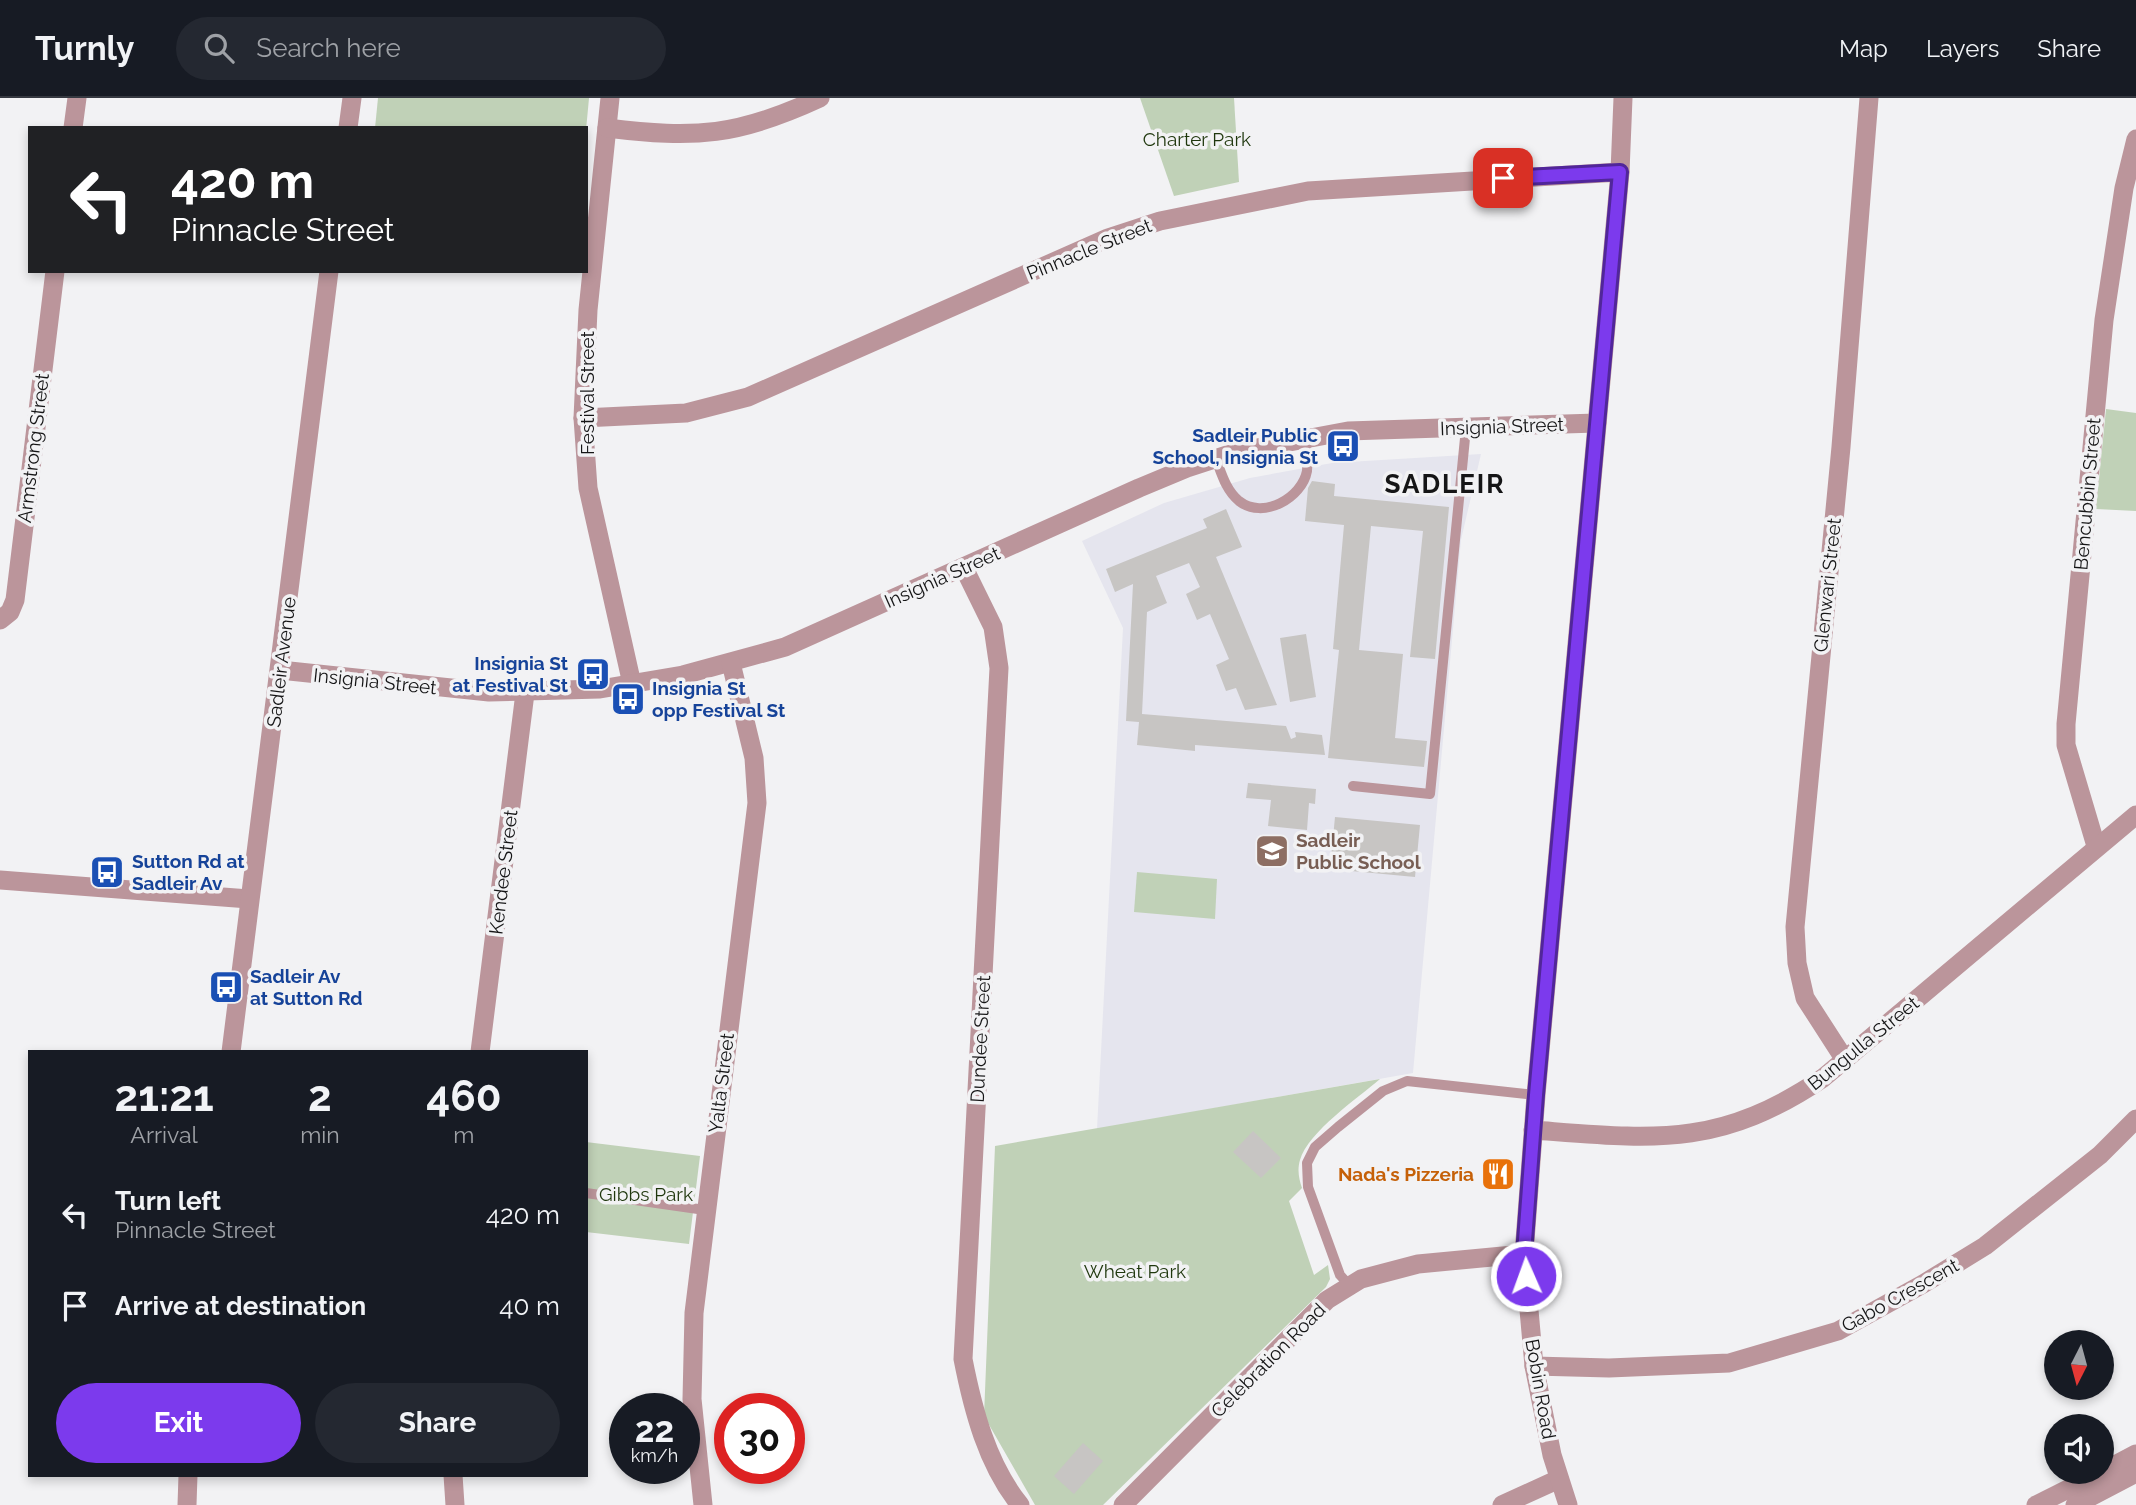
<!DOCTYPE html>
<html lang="en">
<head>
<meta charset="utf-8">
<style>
	body { margin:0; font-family:Raleway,sans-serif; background:#242831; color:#f1f3f6; height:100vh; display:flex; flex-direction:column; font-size:26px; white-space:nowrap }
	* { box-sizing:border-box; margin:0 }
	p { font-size:23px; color:#9ea1a6 }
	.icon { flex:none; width:38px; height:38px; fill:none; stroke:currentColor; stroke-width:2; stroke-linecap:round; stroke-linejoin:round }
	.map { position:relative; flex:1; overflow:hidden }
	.sheet { position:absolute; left:28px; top:952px; width:560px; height:427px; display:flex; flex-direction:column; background:#171b24; border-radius:0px; box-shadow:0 4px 10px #0003 }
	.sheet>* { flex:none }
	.top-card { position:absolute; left:28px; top:28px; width:560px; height:147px; border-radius:0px; box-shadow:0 4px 10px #0003; background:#202124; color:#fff; overflow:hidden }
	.needle { width:46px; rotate:186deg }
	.fabs { position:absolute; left:2044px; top:1232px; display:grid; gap:14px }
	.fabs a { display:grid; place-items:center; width:70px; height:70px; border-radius:50%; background:#171b24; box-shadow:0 4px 10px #0003; font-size:35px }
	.speed { position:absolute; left:609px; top:1295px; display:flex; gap:14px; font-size:35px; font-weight:700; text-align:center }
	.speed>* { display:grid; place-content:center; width:91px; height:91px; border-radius:50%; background:#171b24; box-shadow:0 4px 10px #0003; line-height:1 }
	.speed small { font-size:18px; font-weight:400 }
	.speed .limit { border:10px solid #d22; background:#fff; color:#111 }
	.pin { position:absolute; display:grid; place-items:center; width:60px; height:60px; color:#fff; margin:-30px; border-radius:14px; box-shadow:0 4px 10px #0006 }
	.me { position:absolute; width:77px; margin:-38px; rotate:358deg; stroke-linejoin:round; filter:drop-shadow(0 0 5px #0008) }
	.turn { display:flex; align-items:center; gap:24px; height:147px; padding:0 28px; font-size:32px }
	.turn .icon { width:91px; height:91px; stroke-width:2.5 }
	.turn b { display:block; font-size:49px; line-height:60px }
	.eta { display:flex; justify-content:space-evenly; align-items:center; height:119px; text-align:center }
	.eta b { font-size:42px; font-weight:700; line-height:49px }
	.cta { display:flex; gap:14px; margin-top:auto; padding:14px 28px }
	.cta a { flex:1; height:80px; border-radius:42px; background:#7c3aed; color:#fff; font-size:28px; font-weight:700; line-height:80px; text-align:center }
	.cta a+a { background:#242831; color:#f1f3f6 }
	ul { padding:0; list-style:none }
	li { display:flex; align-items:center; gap:21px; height:91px; padding:0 28px }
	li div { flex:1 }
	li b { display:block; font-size:26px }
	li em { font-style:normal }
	header { display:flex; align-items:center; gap:42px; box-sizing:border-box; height:98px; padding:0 35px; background:#171b24; border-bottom:2px solid #363941 }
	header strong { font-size:33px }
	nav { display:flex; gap:38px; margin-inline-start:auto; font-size:24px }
	.search { width:490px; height:63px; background:#242831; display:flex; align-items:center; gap:18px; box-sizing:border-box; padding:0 24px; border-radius:38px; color:#9ea1a6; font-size:26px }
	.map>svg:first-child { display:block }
	.built { fill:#e5e5ee }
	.green { fill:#c0d1b7 }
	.building { fill:#c7c5c3 }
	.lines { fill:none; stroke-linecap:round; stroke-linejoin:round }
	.service { stroke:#bb959b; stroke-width:10 }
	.minor { stroke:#bb959b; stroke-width:19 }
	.tertiary { stroke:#bb959b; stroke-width:19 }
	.route-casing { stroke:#51269a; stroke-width:18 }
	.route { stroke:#7c3aed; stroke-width:12 }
	.labels { text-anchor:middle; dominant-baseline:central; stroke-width:7; stroke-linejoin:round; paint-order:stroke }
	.park-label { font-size:19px; fill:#1f370d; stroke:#f2f2f4 }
	.street-label { font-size:19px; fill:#151516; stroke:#f2f2f4 }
	.transit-label { font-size:19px; font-weight:bold; fill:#164399; stroke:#f2f2f4; text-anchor:start }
	.education-label { font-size:19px; font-weight:bold; fill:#785e54; stroke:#f2f2f4; text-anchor:start }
	.food-label { font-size:19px; font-weight:bold; fill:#c56008; stroke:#f2f2f4; text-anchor:end }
	.district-label { font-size:26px; font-weight:bold; letter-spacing:2px; fill:#151516; stroke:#f2f2f4 }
</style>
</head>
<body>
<header>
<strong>Turnly</strong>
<div class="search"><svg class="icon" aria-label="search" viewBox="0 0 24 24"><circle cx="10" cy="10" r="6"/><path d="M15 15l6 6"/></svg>Search here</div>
<nav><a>Map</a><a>Layers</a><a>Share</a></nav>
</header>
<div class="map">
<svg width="2136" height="1407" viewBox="0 0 2136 1407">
	<rect width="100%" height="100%" fill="#f2f2f4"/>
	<polygon class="built" points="1481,356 1461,442 1413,975 1097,1031 1123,530 1082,443 1164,405 1250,380 1332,365"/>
	<g class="green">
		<polygon points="378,0 589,0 586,32 375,30"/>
		<polygon points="1140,0 1234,0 1239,84 1174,98"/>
		<polygon points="2106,311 2136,315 2136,413 2096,411"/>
		<polygon points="1137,774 1217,781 1215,821 1134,814"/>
		<path d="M1380 981C1358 1000 1308 1034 1300 1062 1297 1072 1299 1081 1302 1090L1289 1103 1314 1177 1328 1167 1330 1181 1326 1189 1103 1407H1035L984 1318 995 1048Z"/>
		<polygon points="586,1044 700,1058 689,1146 586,1134"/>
	</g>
	<g class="building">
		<polygon points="1312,383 1335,386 1334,398 1449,409 1435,561 1410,559 1423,433 1371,428 1359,552 1403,556 1395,640 1427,643 1424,669 1328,660 1339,552 1333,551 1344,427 1305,423 1308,390"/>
		<polygon points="1226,411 1242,449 1216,459 1277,607 1245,612 1236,590 1226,593 1216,567 1229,561 1210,516 1197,522 1186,496 1200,489 1189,465 1156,478 1167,505 1147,514 1142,616 1286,628 1291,641 1296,639 1295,634 1322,637 1325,657 1195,647 1195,653 1137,647 1139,624 1126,623 1133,486 1115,494 1106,471 1207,430 1203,421"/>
		<polygon points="1306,536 1316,599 1290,604 1280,540"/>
		<polygon points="1248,685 1316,691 1315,706 1309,705 1307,732 1268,728 1271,702 1246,700"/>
		<polygon points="1335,719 1420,727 1415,779 1330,771"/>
		<polygon points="1253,1033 1281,1060 1261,1080 1233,1054"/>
		<polygon points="1083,1345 1103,1363 1074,1396 1054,1378"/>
	</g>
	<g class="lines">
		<g class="service">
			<path d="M1216 361C1222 377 1226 392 1239 403 1263 422 1302 400 1307 373 1308 362 1306 350 1306 340"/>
			<polyline points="1353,688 1430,696 1466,330"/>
			<polyline points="586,1095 705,1112"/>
			<polyline points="1350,1188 1340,1177 1308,1089 1307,1065 1315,1049 1338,1029 1383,993 1407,983 1536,997"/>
		</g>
		<g class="minor">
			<polyline points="610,0 588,212 583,320 588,390 632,586"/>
			<polyline points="73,30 77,0"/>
			<path d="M607 30C696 41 738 38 820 0"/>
			<polyline points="583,320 686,315 748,299 1108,140 1160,123 1308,93 1620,74"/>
			<path d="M964 470 993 529 999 570 963 1261C973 1312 987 1366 1020 1407"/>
			<polyline points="0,522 10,514 15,502 55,173"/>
			<polyline points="280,572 489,594 600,591 683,577 785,549 1139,390 1187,370 1236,354 1348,333 1597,325"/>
			<polyline points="2096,748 2066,647 2066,626 2104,222 2124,90 2136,41"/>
			<polyline points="0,782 249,801"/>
			<polyline points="480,954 525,595"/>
			<polyline points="1845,962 1805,900 1797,865 1795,829 1841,349 1869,0"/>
			<path d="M1533 1032C1653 1041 1717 1051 1823 980L2136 717"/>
			<polyline points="1534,1268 1609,1270 1729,1265 1838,1233 1923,1186 1985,1148 2100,1057 2136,1021"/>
			<polyline points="453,1377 455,1407"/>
			<polyline points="703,1407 692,1301 694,1215 757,705 754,660 731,565"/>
			<polyline points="1123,1407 1327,1202 1361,1181 1418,1166 1524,1156"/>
			<polyline points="1502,1407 1559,1381"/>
			<polyline points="1568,1407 1552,1357 1534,1268 1524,1156 1536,997 1620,74 1623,0"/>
		</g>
		<g class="tertiary">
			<polyline points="348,30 352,0"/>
			<polyline points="231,954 329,173"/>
			<polyline points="2102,1374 2136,1356"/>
			<polyline points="187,1407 188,1377"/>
			<polyline points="2036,1407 2102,1374"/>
			<polyline points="2075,1407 2136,1375"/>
		</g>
	</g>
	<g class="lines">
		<g class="route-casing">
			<polyline id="route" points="1503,80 1620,74 1536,997 1524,1156 1526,1178"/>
		</g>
		<use href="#route" class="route"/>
	</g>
	<defs>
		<g id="bus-square" transform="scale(1.75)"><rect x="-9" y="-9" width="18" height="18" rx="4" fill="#1a4fb4" stroke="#f2f2f4"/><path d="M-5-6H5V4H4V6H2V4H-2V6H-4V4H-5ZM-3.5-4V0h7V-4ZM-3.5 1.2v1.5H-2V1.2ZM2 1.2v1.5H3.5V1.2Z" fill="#fff"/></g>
		<g id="school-square" transform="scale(1.75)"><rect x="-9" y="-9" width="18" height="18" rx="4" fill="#8d6e63" stroke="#f2f2f4"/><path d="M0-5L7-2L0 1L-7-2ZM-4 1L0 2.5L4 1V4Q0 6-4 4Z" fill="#fff"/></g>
		<g id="restaurant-square" transform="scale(1.75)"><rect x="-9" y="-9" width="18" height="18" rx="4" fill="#e8710a" stroke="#f2f2f4"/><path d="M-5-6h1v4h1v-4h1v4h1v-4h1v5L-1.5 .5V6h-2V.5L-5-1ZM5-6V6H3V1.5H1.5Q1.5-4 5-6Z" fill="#fff"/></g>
	</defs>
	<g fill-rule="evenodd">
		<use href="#bus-square" x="1343" y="348"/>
		<use href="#bus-square" x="593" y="576"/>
		<use href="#bus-square" x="628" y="601"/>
		<use href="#school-square" x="1272" y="753"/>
		<use href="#bus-square" x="107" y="774"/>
		<use href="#bus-square" x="226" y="889"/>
		<use href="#restaurant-square" x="1498" y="1076"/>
	</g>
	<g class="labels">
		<g class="park-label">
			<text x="1197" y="41">Charter Park</text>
			<text x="646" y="1096">Gibbs Park</text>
			<text x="1135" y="1173">Wheat Park</text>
		</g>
		<g class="street-label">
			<text transform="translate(1089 151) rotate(-22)">Pinnacle Street</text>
			<text transform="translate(587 295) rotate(-90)">Festival Street</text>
			<text transform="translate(1502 328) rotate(-2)">Insignia Street</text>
			<text transform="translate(33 350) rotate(-83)">Armstrong Street</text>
			<text transform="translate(2087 396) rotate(-85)">Bencubbin Street</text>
			<text transform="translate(942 479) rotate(-24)">Insignia Street</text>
			<text transform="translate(1827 487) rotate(-84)">Glenwari Street</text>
			<text transform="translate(281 564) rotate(-83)">Sadleir Avenue</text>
			<text transform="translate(375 583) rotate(6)">Insignia Street</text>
			<text transform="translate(503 774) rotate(-83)">Kendee Street</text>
			<text transform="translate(980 941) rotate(-87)">Dundee Street</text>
			<text transform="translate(1863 945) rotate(-39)">Bungulla Street</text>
			<text transform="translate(721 985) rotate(-83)">Yalta Street</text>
			<text transform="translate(1900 1197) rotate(-29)">Gabo Crescent</text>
			<text transform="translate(1268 1262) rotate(-45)">Celebration Road</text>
			<text transform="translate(1541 1291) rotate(80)">Bobin Road</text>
		</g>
		<g class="transit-label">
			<text x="1318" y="337" text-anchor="end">Sadleir Public<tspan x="1318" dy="22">School, Insignia St</tspan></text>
			<text x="568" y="565" text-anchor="end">Insignia St<tspan x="568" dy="22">at Festival St</tspan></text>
			<text x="652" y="590">Insignia St<tspan x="652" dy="22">opp Festival St</tspan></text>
			<text x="132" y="763">Sutton Rd at<tspan x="132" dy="22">Sadleir Av</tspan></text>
			<text x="250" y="878">Sadleir Av<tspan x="250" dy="22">at Sutton Rd</tspan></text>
		</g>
		<g class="education-label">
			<text x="1296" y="742">Sadleir<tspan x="1296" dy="22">Public School</tspan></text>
		</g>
		<g class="food-label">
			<text x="1474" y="1076">Nada's Pizzeria</text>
		</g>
		<g class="district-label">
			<text x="1445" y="386">SADLEIR</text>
		</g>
	</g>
</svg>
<div class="fabs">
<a><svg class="needle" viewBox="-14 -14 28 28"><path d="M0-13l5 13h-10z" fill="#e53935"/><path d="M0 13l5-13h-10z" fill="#9ea1a6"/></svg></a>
<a><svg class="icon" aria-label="sound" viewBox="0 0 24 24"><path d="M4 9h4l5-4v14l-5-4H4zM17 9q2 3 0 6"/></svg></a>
</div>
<div class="speed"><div>22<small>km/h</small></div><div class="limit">30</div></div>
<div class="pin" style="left:1503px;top:80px;background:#d93025"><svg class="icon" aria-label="arrive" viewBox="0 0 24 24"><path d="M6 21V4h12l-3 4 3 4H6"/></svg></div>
<svg class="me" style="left:1526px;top:1178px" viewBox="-20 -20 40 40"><circle r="17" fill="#7c3aed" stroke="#fff" stroke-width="3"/><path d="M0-11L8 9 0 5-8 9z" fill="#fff"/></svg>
<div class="top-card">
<div class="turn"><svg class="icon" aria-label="left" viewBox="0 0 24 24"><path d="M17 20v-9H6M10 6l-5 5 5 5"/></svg><div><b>420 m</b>Pinnacle Street</div></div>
</div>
<section class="sheet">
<div class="eta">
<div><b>21:21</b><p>Arrival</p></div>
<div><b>2</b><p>min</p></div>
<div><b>460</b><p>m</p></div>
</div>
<ul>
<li><svg class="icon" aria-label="left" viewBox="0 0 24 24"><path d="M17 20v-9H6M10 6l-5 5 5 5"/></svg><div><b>Turn left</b><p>Pinnacle Street</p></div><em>420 m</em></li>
<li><svg class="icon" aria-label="arrive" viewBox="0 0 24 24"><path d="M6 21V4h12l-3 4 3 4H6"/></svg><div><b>Arrive at destination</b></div><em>40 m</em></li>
</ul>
<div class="cta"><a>Exit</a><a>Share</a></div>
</section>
</div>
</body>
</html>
